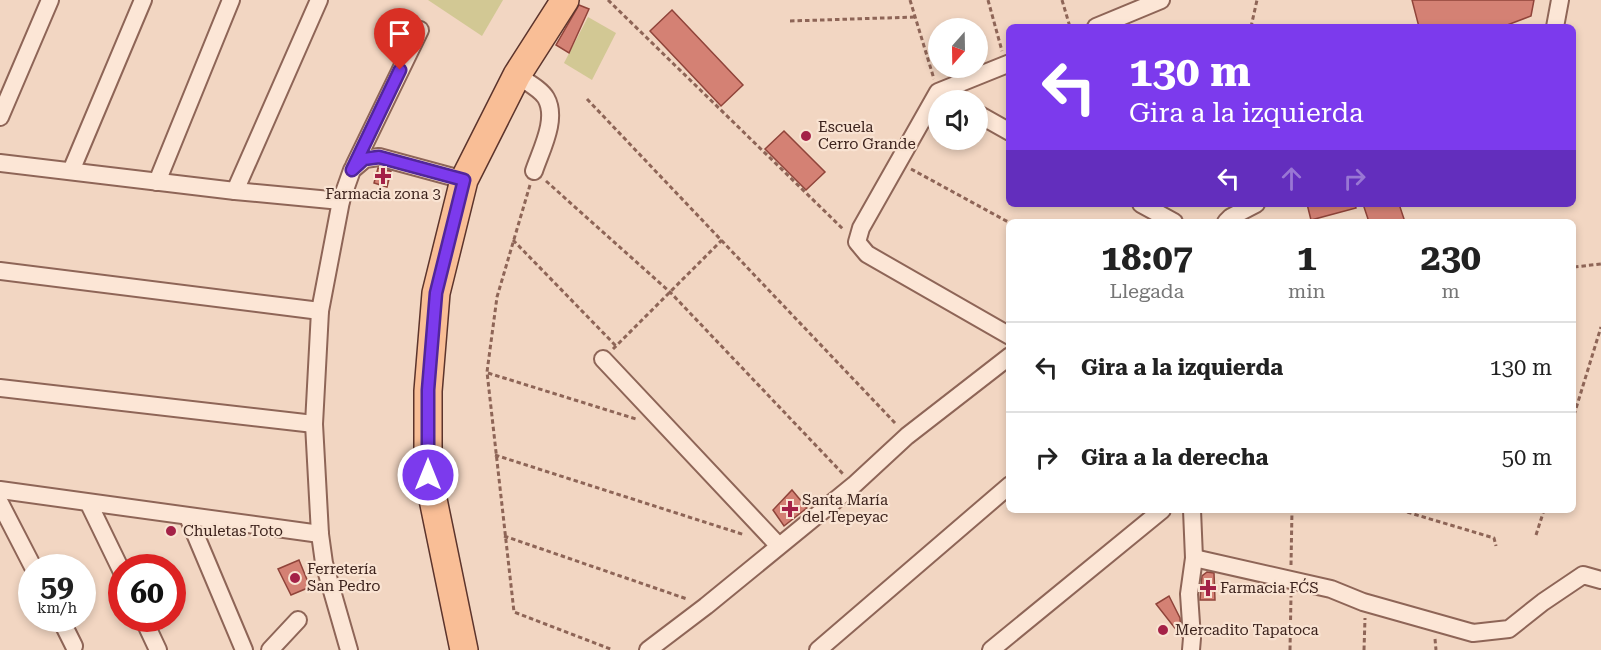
<!DOCTYPE html>
<html lang="es">
<head>
<meta charset="utf-8">
<style>
	body { margin:0; font-family:"Roboto Serif",serif; background:#f6f6f6; color:#222; height:100vh; display:flex; flex-direction:column; font-size:22px; white-space:nowrap }
	* { box-sizing:border-box; margin:0 }
	p { font-size:20px; color:#767676 }
	.icon { flex:none; width:33px; height:33px; fill:none; stroke:currentColor; stroke-width:2; stroke-linecap:round; stroke-linejoin:round }
	.map { position:relative; flex:1; overflow:hidden }
	.drawer { position:absolute; left:1006px; top:219px; width:570px; height:294px; display:flex; flex-direction:column; background:#fff; border-radius:9px; box-shadow:0 3px 9px #0003 }
	.drawer>* { flex:none }
	.hud { position:absolute; left:1006px; top:24px; width:570px; height:183px; border-radius:9px; box-shadow:0 3px 9px #0003; background:#7c3aed; color:#fff; overflow:hidden }
	.needle { width:39px; rotate:200deg }
	.fabs { position:absolute; left:928px; top:18px; display:grid; gap:12px }
	.fabs a { display:grid; place-items:center; width:60px; height:60px; border-radius:50%; background:#fff; box-shadow:0 3px 9px #0003; font-size:30px }
	.speed { position:absolute; left:18px; top:554px; display:flex; gap:12px; font-size:30px; font-weight:700; text-align:center }
	.speed>* { display:grid; place-content:center; width:78px; height:78px; border-radius:50%; background:#fff; box-shadow:0 3px 9px #0003; line-height:1 }
	.speed small { font-size:15px; font-weight:400 }
	.speed .limit { border:9px solid #d22; background:#fff; color:#111 }
	.pin { position:absolute; display:grid; place-items:center; width:51px; height:51px; color:#fff; margin:-62px -26px; border-radius:50% 50% 50% 0; rotate:-45deg; box-shadow:0 0 6px #0007 }
	.pin .icon { rotate:45deg }
	.me { position:absolute; width:66px; margin:-33px; rotate:0deg; stroke-linejoin:round; filter:drop-shadow(0 0 4px #0008) }
	.turn { display:flex; align-items:center; gap:21px; height:126px; padding:0 24px; font-size:27px }
	.turn .icon { width:78px; height:78px; stroke-width:2.5 }
	.turn b { display:block; font-size:42px; line-height:51px }
	.lanes { display:flex; align-items:center; height:57px; padding:0 24px; background:#0003; justify-content:center; gap:30px; direction:ltr }
	.lanes .off { opacity:.35 }
	.eta { display:flex; justify-content:space-evenly; align-items:center; height:102px; text-align:center }
	.eta b { font-size:36px; font-weight:700; line-height:42px }
	ul { padding:0; list-style:none }
	li { display:flex; align-items:center; gap:18px; height:90px; padding:0 24px; border-top:2px solid #e0e0e0 }
	li div { flex:1 }
	li b { display:block; font-size:22px }
	li em { font-style:normal }
	.map>svg:first-child { display:block }
	.green { fill:#d2c894 }
	.building { fill:#d48174; stroke:#90443a; stroke-width:1.5 }
	.lines { fill:none; stroke-linecap:round; stroke-linejoin:round }
	.minor-casing { stroke:#8e6557; stroke-width:20 }
	.primary-casing { stroke:#5c342c; stroke-width:30 }
	.path { stroke:#8e6557; stroke-width:3; stroke-dasharray:4.5 3; stroke-linecap:butt }
	.minor { stroke:#fce6d6; stroke-width:16 }
	.primary { stroke:#f9be96; stroke-width:27 }
	.route-casing { stroke:#51269a; stroke-width:15 }
	.route { stroke:#7c3aed; stroke-width:10 }
	.poi-dot { fill:#a42147; stroke:#f9e3d2; stroke-width:2 }
	.labels { text-anchor:middle; dominant-baseline:central; stroke-width:4.5; stroke-linejoin:round; paint-order:stroke }
	.poi-label { font-size:15px; fill:#3d231d; stroke:#f9e3d2; text-anchor:start }
</style>
</head>
<body>
<div class="map">
<svg width="1601" height="650" viewBox="0 0 1601 650">
	<rect width="100%" height="100%" fill="#f2d6c2"/>
	<g class="green">
		<polygon points="428,0 503,0 482,36"/>
		<polygon points="588,17 616,33 592,80 564,63"/>
	</g>
	<g class="building">
		<polygon points="1412,0 1534,0 1531,16 1502,27 1419,27"/>
		<polygon points="579,5 589,9 569,53 556,45"/>
		<polygon points="672,10 743,85 721,106 650,31"/>
		<polygon points="784,131 825,172 806,190 765,149"/>
		<polygon points="378,168 391,171 387,187 374,183"/>
		<polygon points="1307,204 1355,204 1356,208 1311,220"/>
		<polygon points="1363,204 1399,204 1405,222 1369,222"/>
		<polygon points="792,490 807,508 784,526 773,510"/>
		<polygon points="299,560 310,587 291,595 278,569"/>
		<polygon points="1207,572 1214,573 1215,600 1200,600 1202,576"/>
		<polygon points="1169,596 1180,618 1181,636 1156,604"/>
	</g>
	<g class="lines">
		<g class="minor-casing">
			<g id="minor">
				<polyline points="1096,27 1161,0"/>
				<polyline points="1555,27 1560,0"/>
				<polyline points="1010,63 938,92 861,228 857,242 867,254 1010,336"/>
				<path d="M517 75C525 81 541 89 546 98 558 119 541 150 534 171"/>
				<polyline points="978,114 1010,132"/>
				<polyline points="0,117 50,0"/>
				<polyline points="0,163 235,191 341,201"/>
				<polyline points="354,166 420,30"/>
				<polyline points="71,171 143,0"/>
				<polyline points="157,182 231,0"/>
				<polyline points="235,191 319,0"/>
				<polyline points="1141,204 1174,222"/>
				<polyline points="1226,222 1231,217 1256,204"/>
				<polyline points="0,271 320,311"/>
				<polyline points="603,359 778,545"/>
				<polyline points="0,388 314,424"/>
				<polyline points="0,490 320,534"/>
				<polyline points="0,503 33,567"/>
				<polyline points="89,504 122,572"/>
				<polyline points="188,517 244,650"/>
				<polyline points="1194,558 1331,589 1363,602 1473,633 1509,629 1543,602 1583,575 1601,580"/>
				<polyline points="60,618 74,646"/>
				<polyline points="143,618 158,650"/>
				<polyline points="270,650 298,620"/>
				<polyline points="349,650 324,563 320,534 314,424 320,311 341,201 352,170 365,159 379,157 464,180"/>
				<polyline points="648,650 706,606 854,485 907,436 1010,356"/>
				<polyline points="818,650 1010,485"/>
				<polyline points="991,650 1162,510"/>
				<polyline points="1191,650 1192,638 1189,594 1194,558 1192,510"/>
			</g>
		</g>
		<g class="primary-casing">
			<polyline id="primary" points="464,650 428,475 428,391 436,293 464,180 517,75 565,0"/>
		</g>
		<g class="path">
			<polyline points="608,0 844,230"/>
			<polyline points="910,0 934,79"/>
			<polyline points="988,0 1002,51"/>
			<polyline points="1062,0 1070,27"/>
			<polyline points="790,21 915,17"/>
			<polyline points="1251,27 1257,0"/>
			<polyline points="587,99 896,424"/>
			<polyline points="911,169 1010,223"/>
			<polyline points="546,181 670,292 844,475"/>
			<polyline points="530,185 497,297 487,372 514,612 613,650"/>
			<polyline points="513,240 616,346"/>
			<polyline points="1574,267 1601,264"/>
			<polyline points="613,349 722,240"/>
			<polyline points="488,373 636,419"/>
			<polyline points="1574,415 1601,327"/>
			<polyline points="495,455 745,535"/>
			<polyline points="1400,510 1494,538 1496,546"/>
			<polyline points="1536,535 1544,510"/>
			<polyline points="504,536 687,599"/>
			<polyline points="1291,565 1292,510"/>
			<polyline points="1435,639 1436,650"/>
			<polyline points="1290,650 1291,596"/>
			<polyline points="1364,650 1365,618"/>
		</g>
		<use href="#minor" class="minor"/>
		<use href="#primary" class="primary"/>
	</g>
	<g class="lines">
		<g class="route-casing">
			<polyline id="route" points="400,70 352,170 364,159 379,157 464,180 436,293 428,390 428,475"/>
		</g>
		<use href="#route" class="route"/>
	</g>
	<g class="poi-dot">
		<circle cx="806" cy="136" r="6"/>
		<path d="M380 167h6v6h6v6h-6v6h-6v-6h-6v-6h6z"/>
		<path d="M787 500h6v6h6v6h-6v6h-6v-6h-6v-6h6z"/>
		<circle cx="171" cy="531" r="6"/>
		<circle cx="295" cy="578" r="6"/>
		<path d="M1205 579h6v6h6v6h-6v6h-6v-6h-6v-6h6z"/>
		<circle cx="1163" cy="630" r="6"/>
	</g>
	<g class="labels">
		<g class="poi-label">
			<text x="818" y="127">Escuela<tspan x="818" dy="17">Cerro Grande</tspan></text>
			<text x="383" y="194" text-anchor="middle">Farmacia zona 3</text>
			<text x="802" y="500">Santa María<tspan x="802" dy="17">del Tepeyac</tspan></text>
			<text x="183" y="531">Chuletas Toto</text>
			<text x="307" y="569">Ferretería<tspan x="307" dy="17">San Pedro</tspan></text>
			<text x="1220" y="588">Farmacia FC´S</text>
			<text x="1175" y="630">Mercadito Tapatoca</text>
		</g>
	</g>
</svg>
<div class="fabs">
<a><svg class="needle" viewBox="-14 -14 28 28"><path d="M0-13l5 13h-10z" fill="#e53935"/><path d="M0 13l5-13h-10z" fill="#767676"/></svg></a>
<a><svg class="icon" aria-label="sound" viewBox="0 0 24 24"><path d="M4 9h4l5-4v14l-5-4H4zM17 9q2 3 0 6"/></svg></a>
</div>
<div class="speed"><div>59<small>km/h</small></div><div class="limit">60</div></div>
<div class="pin" style="left:400px;top:70px;background:#d93025"><svg class="icon" aria-label="arrive" viewBox="0 0 24 24"><path d="M6 21V4h12l-3 4 3 4H6"/></svg></div>
<svg class="me" style="left:428px;top:475px" viewBox="-20 -20 40 40"><circle r="17" fill="#7c3aed" stroke="#fff" stroke-width="3"/><path d="M0-11L8 9 0 5-8 9z" fill="#fff"/></svg>
<div class="hud">
<div class="turn"><svg class="icon" aria-label="left" viewBox="0 0 24 24"><path d="M17 20v-9H6M10 6l-5 5 5 5"/></svg><div><b>130 m</b>Gira a la izquierda</div></div>
<div class="lanes"><svg class="icon" aria-label="left" viewBox="0 0 24 24"><path d="M17 20v-9H6M10 6l-5 5 5 5"/></svg><svg class="icon off" aria-label="ahead" viewBox="0 0 24 24"><path d="M12 20V5M6 11l6-6 6 6"/></svg><svg class="icon off" aria-label="right" viewBox="0 0 24 24"><path d="M7 20v-9h11M14 6l5 5-5 5"/></svg></div>
</div>
<section class="drawer">
<div class="eta">
<div><b>18:07</b><p>Llegada</p></div>
<div><b>1</b><p>min</p></div>
<div><b>230</b><p>m</p></div>
</div>
<ul>
<li><svg class="icon" aria-label="left" viewBox="0 0 24 24"><path d="M17 20v-9H6M10 6l-5 5 5 5"/></svg><div><b>Gira a la izquierda</b></div><em>130 m</em></li>
<li><svg class="icon" aria-label="right" viewBox="0 0 24 24"><path d="M7 20v-9h11M14 6l5 5-5 5"/></svg><div><b>Gira a la derecha</b></div><em>50 m</em></li>
</ul>
</section>
</div>
</body>
</html>
